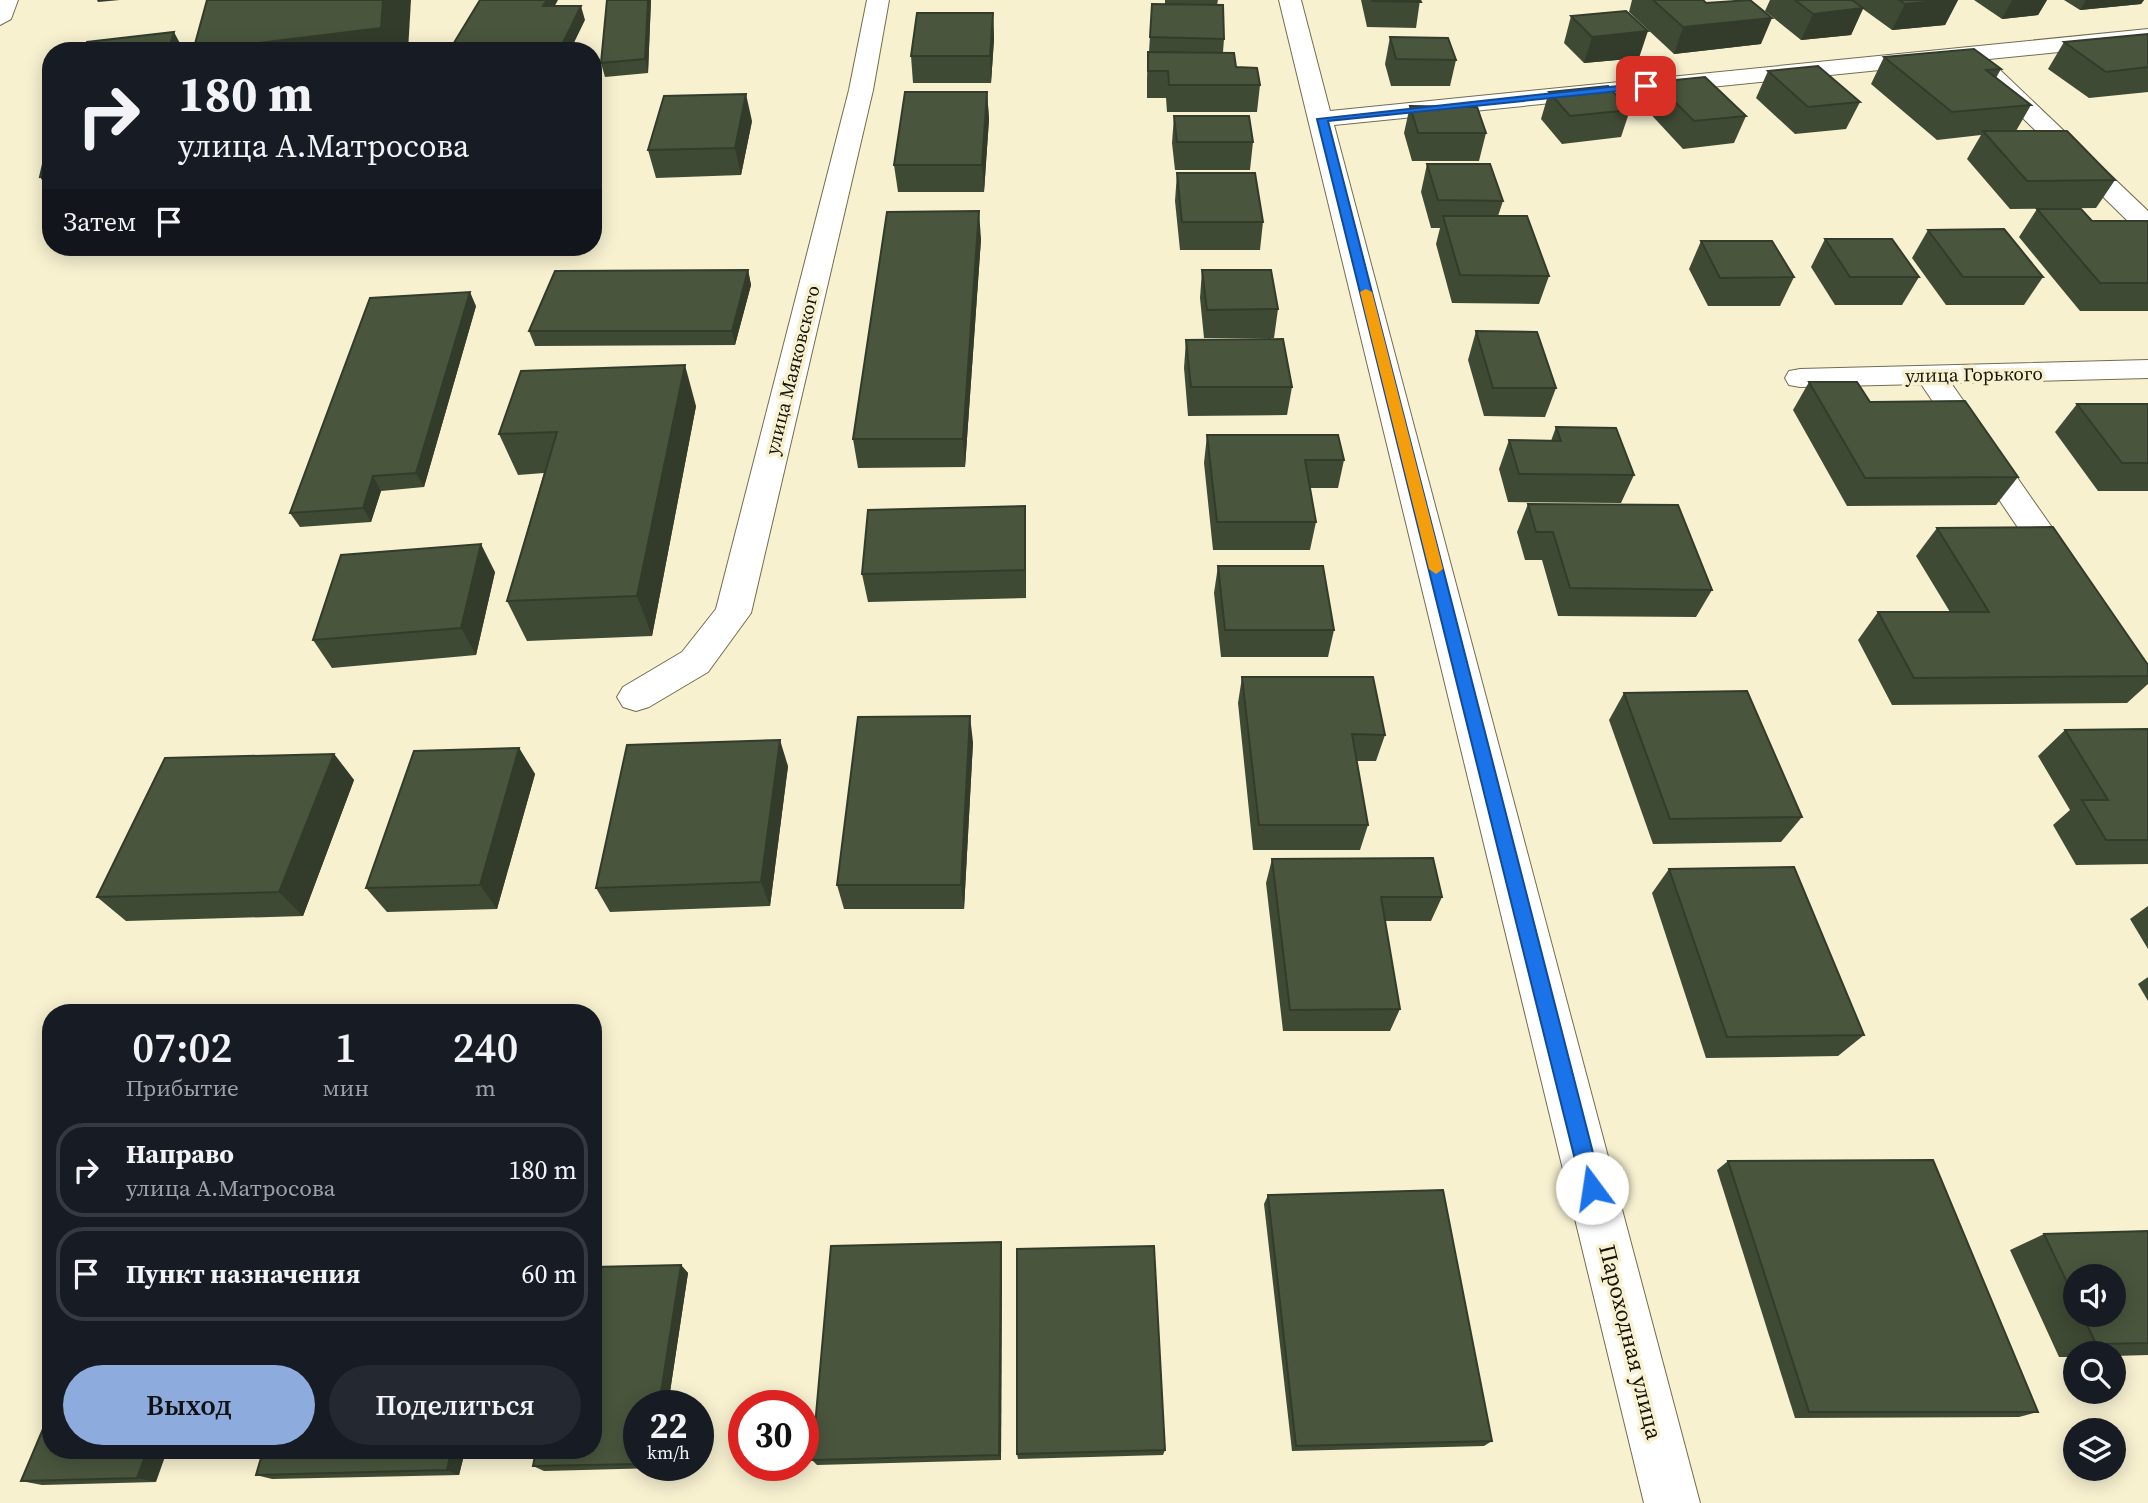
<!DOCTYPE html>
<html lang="ru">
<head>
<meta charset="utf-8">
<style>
	body { margin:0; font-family:"Source Serif 4",serif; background:#242831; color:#f1f3f6; height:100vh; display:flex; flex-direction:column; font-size:26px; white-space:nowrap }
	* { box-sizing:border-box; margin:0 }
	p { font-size:23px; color:#9ea1a6 }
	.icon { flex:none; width:38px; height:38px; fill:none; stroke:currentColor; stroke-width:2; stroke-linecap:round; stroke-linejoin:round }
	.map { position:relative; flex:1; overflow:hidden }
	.side { position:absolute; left:42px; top:1004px; width:560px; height:455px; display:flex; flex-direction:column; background:#171b24; border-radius:28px; box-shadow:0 4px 18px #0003 }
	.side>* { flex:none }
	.hud { position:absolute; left:42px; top:42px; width:560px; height:214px; border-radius:28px; box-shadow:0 4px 18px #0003; background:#171b24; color:#f1f3f6; overflow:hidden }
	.buttons { position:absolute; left:2063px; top:1264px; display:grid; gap:14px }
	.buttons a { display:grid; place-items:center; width:63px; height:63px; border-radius:50%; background:#171b24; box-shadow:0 4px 18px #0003; font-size:35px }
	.speed { position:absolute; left:623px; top:1390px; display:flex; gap:14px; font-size:35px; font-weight:700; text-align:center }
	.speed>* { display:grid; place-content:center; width:91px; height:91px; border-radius:50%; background:#171b24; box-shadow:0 4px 18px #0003; line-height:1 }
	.speed small { font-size:18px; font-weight:400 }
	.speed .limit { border:10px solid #d22; background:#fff; color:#111 }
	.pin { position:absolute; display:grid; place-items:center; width:60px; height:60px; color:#fff; margin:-30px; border-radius:14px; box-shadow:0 4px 10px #0006 }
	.me { position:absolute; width:77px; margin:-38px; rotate:346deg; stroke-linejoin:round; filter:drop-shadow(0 0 5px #0008) }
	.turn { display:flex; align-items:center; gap:24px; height:147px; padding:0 21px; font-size:32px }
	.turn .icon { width:91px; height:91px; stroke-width:2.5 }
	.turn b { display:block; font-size:49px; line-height:60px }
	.then { display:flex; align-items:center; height:66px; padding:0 21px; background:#0003; gap:14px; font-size:26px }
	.eta { display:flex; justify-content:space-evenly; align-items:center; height:119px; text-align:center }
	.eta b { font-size:42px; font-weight:600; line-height:49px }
	.cta { display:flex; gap:14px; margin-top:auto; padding:14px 21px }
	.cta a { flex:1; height:80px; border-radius:42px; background:#8eabdd; color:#111; font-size:28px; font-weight:600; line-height:80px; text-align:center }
	.cta a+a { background:#242831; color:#f1f3f6 }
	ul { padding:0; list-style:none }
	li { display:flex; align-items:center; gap:21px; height:94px; margin:0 14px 10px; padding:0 7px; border:4px solid #363941; border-radius:28px }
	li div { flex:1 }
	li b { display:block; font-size:26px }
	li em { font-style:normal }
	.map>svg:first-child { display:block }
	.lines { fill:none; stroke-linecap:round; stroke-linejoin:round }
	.minor-casing { stroke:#736d50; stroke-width:2 }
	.tertiary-casing { stroke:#736d50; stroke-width:2 }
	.minor { fill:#fff; fill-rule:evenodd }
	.tertiary { fill:#fff; fill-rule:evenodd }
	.wall { fill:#3f4a34; fill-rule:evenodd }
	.shaded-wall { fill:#333c2b }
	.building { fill:#49563d; stroke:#333c2b; stroke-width:2 }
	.route { fill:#1a73e8; stroke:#114b97; stroke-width:2 }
	.slow { fill:#f59e0b }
	.labels { text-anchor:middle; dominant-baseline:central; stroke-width:7; stroke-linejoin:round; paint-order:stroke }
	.far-street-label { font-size:19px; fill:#161408; stroke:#f7f1d0 }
	.street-label { font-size:23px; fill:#161408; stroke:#f7f1d0 }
</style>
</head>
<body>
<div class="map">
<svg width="2148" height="1503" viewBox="0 0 2148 1503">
	<rect width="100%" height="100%" fill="#f7f1d0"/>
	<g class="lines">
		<g class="minor-casing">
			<g id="minor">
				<polygon points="867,0 889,0 873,90 751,613 708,672 649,707 636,711 623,707 617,697 623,687 682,652 716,609 849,90"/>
				<polygon points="1279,0 1301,0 1330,111 2148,29 2148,43 1334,125 1700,1503 1644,1503"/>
				<polygon points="1991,67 1999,69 2148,211 2148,234 2139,232 1983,79 1980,74"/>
				<polygon points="2148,360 2148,378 1951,383 2081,569 2076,578 2064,581 2052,578 1921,384 1800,387 1789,385 1785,378 1789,371 1800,369"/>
			</g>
		</g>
		<g class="tertiary-casing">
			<polygon id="tertiary" points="0,0 18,0 11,19 0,25"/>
		</g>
		<use href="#minor" class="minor"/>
		<use href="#tertiary" class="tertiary"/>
	</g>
	<g class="wall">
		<polygon points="651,0 648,73 605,77 601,63"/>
		<polygon points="1165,0 1218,0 1217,5 1224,39 1223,52 1236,67 1260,85 1257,112 1167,112 1166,98 1147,98 1147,78 1148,52 1149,52 1152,4 1165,4"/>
		<polygon points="1361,0 1420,0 1416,28 1367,27"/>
		<polygon points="1632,0 1703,0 1761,44 1674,54 1629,12"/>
		<polygon points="1770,0 1958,0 1945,25 1892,30 1863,9 1851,35 1801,40 1765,11"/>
		<polygon points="1974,0 2047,0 2038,15 2002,19"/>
		<polygon points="2064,0 2144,0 2141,4 2080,10"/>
		<polygon points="993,13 994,39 991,83 913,83 911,56"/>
		<polygon points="1571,16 1639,58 1584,63 1564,43"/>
		<polygon points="2148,34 2148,92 2089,98 2048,69 2064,42"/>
		<polygon points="1390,37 1456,60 1450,86 1391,86 1385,64"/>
		<polygon points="1884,57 2001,69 1996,78 2031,105 2016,131 2115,180 2096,208 2010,209 1967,159 1981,135 1937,140 1871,84"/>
		<polygon points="1768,71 1860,102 1846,129 1795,134 1756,98"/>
		<polygon points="1655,82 1746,116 1734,143 1683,149 1645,108"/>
		<polygon points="987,92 989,119 984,192 898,192 894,165"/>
		<polygon points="1549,92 1630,110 1621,137 1562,144 1541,119"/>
		<polygon points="1410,106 1486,133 1479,161 1412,161 1404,133"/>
		<polygon points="1174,116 1253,142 1250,170 1175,170 1172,143"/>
		<polygon points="752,121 741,175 656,178 648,150"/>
		<polygon points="1427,164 1503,201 1498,216 1549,276 1539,304 1452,303 1436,244 1440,228 1431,228 1421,192"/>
		<polygon points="1177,173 1263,222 1260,250 1180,250 1175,201"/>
		<polygon points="2037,209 2092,221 2148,221 2148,311 2080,311 2019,237"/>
		<polygon points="1928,230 2043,277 2024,305 1946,305 1912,258"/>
		<polygon points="981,239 965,467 858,468 853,439"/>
		<polygon points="1825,239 1919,277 1902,305 1835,305 1811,267"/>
		<polygon points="1701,241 1794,277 1780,306 1708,306 1689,269"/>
		<polygon points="748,270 751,285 735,345 535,346 529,331"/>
		<polygon points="1202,270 1278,309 1274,338 1204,338 1200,298"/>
		<polygon points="476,306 424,487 381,491 371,522 300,527 290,513"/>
		<polygon points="1476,331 1556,388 1545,417 1484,416 1468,360"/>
		<polygon points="1186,340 1292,387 1287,415 1188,416 1184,368"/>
		<polygon points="1809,382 1870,402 2018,477 1996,505 1847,506 1793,410"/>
		<polygon points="2077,404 2148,404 2148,491 2098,491 2055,432"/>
		<polygon points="696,406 652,636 527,641 507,601 544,473 518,475 499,434"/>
		<polygon points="1556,427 1634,475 1621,503 1508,502 1499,469 1509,440 1551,441"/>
		<polygon points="1207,435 1344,460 1338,488 1310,488 1316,522 1310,550 1213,550 1204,463"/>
		<polygon points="1528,504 1712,590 1696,617 1558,616 1542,560 1525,560 1517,532"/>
		<polygon points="1937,528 2148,665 2148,684 2127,703 1892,705 1858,640 1878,612 1950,612 1916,556"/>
		<polygon points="1026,534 1026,598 868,602 862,574"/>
		<polygon points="1218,566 1334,630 1328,657 1221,657 1214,593"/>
		<polygon points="495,572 476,655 332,668 313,640"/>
		<polygon points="1242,677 1385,735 1376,761 1357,761 1368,825 1360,850 1253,850 1238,703"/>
		<polygon points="1624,693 1802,817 1781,842 1653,844 1609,720"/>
		<polygon points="2148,729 2148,864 2076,865 2053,825 2070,810 2038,756 2065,730"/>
		<polygon points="973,742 964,909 844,909 837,885"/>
		<polygon points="519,748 535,774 497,909 387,912 366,888"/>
		<polygon points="334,754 354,780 303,916 126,921 97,897"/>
		<polygon points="788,766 770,906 610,912 596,888"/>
		<polygon points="1272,859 1442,897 1431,921 1385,921 1400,1009 1390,1031 1283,1031 1266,883"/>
		<polygon points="1669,869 1864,1035 1838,1056 1706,1058 1652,893"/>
		<polygon points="2148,906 2148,949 2130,919"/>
		<polygon points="2148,977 2148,1001 2138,984"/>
		<polygon points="1728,1161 2038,1412 2019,1417 1795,1418 1717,1170"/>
		<polygon points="1268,1195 1492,1441 1484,1446 1292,1451 1264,1204"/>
		<path d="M2148 1231V1355L2114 1356V1353H2076V1357H2059L2010 1250 2044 1234ZM2076 1276 2114 1314H2076Z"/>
		<polygon points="1001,1242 1002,1250 1001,1460 817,1465 812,1460"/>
		<polygon points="681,1265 688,1273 668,1405 639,1405 639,1465 659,1465 658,1468 544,1471 533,1466"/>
		<polygon points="51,1410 156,1482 42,1485 21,1481"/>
		<polygon points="1165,1450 1163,1455 1018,1459 1017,1454"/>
		<polygon points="465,1451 459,1475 272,1479 256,1475"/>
	</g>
	<g class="shaded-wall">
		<polygon points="97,0 120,0 98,2"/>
		<polygon points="383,0 411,0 408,51 196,51"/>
		<polygon points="547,0 558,0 547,20 543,6"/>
		<polygon points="648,0 651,0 648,73 645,59"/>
		<polygon points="1946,0 1958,0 1945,25 1892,30 1905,4"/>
		<polygon points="2012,0 2047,0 2038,15 2002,19"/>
		<polygon points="2086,0 2144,0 2141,4 2080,10"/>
		<polygon points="581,6 585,20 570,51 559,51"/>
		<polygon points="1863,8 1851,35 1801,40 1813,14"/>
		<polygon points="993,13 994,39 991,83 990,56"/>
		<polygon points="1772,18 1761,44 1674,54 1683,27"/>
		<polygon points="1648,31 1639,58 1584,63 1592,37"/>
		<polygon points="174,32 184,51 168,51"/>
		<polygon points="987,92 989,119 984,192 982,165"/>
		<polygon points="746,94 752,121 741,175 735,148"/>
		<polygon points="51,175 51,193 40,177"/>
		<polygon points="979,211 981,239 965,467 963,439"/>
		<polygon points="748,270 751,285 735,345 732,331"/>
		<polygon points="470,292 476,306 424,487 416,473"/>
		<polygon points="685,365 696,406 652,636 637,596"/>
		<polygon points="373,476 381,491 371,522 363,508"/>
		<polygon points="1025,506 1026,534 1026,598 1025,570"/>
		<polygon points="481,544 495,572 476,655 461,628"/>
		<polygon points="970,716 973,742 964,909 961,885"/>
		<polygon points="780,740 788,766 770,906 761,882"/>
		<polygon points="519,748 535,774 497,909 480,885"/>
		<polygon points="334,754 354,780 303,916 279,892"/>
		<polygon points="1001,1242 1002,1250 1001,1460 999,1455"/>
		<polygon points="681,1265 688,1273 668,1405 659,1405"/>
		<polygon points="147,1451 167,1451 156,1482 137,1478"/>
		<polygon points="451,1451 465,1451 459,1475 447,1470"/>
	</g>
	<g class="building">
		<polygon points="207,0 383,0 381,28 193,51"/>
		<polygon points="480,0 547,0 543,6 581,6 559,51 449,51"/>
		<polygon points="607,0 648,0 645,59 601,63"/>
		<polygon points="1372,0 1420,0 1421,2 1372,1"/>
		<polygon points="1653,0 1703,0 1706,3 1750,0 1772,18 1683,27"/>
		<polygon points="1795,0 1852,0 1863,8 1813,14"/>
		<polygon points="1899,0 1946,0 1905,4"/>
		<polygon points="1152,4 1223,5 1224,39 1150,37"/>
		<polygon points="1626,11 1648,31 1592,37 1571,16"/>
		<polygon points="917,13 993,13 990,56 911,56"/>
		<polygon points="174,32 168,51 84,51 87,42"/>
		<polygon points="2148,34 2148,67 2106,72 2064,42"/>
		<polygon points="1390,37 1448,38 1456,60 1396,59"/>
		<polygon points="1974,49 2001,69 1986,70 2031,105 1952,112 1884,57"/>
		<polygon points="1148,52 1234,53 1236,67 1257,68 1260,85 1169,85 1168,71 1148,71"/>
		<polygon points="1818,66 1860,102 1808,107 1768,71"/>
		<polygon points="1705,77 1746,116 1694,121 1655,82"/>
		<polygon points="1608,86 1630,110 1570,116 1549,92"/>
		<polygon points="905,92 987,92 982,165 894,165"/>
		<polygon points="746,94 735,148 648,150 664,96"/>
		<polygon points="1410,106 1477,107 1486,133 1418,133"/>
		<polygon points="1174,116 1249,116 1253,142 1177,142"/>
		<polygon points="51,130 51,175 40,177"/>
		<polygon points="1983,131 2067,131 2115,180 2027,181"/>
		<polygon points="1427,164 1490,164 1503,201 1438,200"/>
		<polygon points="1177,173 1255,173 1263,222 1182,222"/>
		<polygon points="2037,209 2081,209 2092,221 2148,221 2148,283 2100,283"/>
		<polygon points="979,211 963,439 853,439 887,212"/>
		<polygon points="1443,216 1527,216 1549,276 1460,275"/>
		<polygon points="2004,229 2043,277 1963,277 1928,230"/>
		<polygon points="1825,239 1892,239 1919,277 1850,277"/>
		<polygon points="1701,241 1772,241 1794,277 1720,278"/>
		<polygon points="748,270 732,331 529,331 555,271"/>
		<polygon points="1202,270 1271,270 1278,309 1207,310"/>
		<polygon points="470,292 416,473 373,476 363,508 290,513 370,298"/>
		<polygon points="1476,331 1537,332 1556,388 1493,388"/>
		<polygon points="1283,339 1292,387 1191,387 1186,340"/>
		<polygon points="685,365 637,596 507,601 557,432 499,434 521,371"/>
		<polygon points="1809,382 1857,382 1870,402 1965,401 2018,477 1865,478"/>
		<polygon points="2077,404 2148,404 2148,463 2122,463"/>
		<polygon points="1556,427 1616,428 1634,475 1519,474 1509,440 1561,441"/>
		<polygon points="1207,435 1338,435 1344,460 1305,460 1316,522 1217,522"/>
		<polygon points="1528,504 1678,505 1712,590 1570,588 1553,532 1536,532"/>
		<polygon points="1025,506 1025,570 862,574 868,510"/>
		<polygon points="2053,527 2148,665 2148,676 1914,678 1878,612 1989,612 1937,528"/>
		<polygon points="481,544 461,628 313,640 341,555"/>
		<polygon points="1218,566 1323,566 1334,630 1225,630"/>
		<polygon points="1242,677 1373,677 1385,735 1352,734 1368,825 1259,825"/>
		<polygon points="1747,691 1802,817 1670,819 1624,693"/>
		<polygon points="970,716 961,885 837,885 858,717"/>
		<polygon points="2148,729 2148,840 2106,840 2082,800 2108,800 2065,730"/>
		<polygon points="780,740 761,882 596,888 627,745"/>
		<polygon points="519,748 480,885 366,888 414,751"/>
		<polygon points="334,754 279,892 97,897 165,758"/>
		<polygon points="1433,858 1442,897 1381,897 1400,1009 1290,1010 1272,859"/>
		<polygon points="1794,867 1864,1035 1727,1037 1669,869"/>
		<polygon points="1933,1160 2038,1412 1809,1412 1728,1161"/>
		<polygon points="1443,1190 1492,1441 1296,1446 1268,1195"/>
		<polygon points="2148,1231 2148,1343 2096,1344 2082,1314 2114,1314 2114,1276 2076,1276 2076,1301 2044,1234"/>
		<polygon points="1001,1242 999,1455 812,1460 831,1246"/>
		<polygon points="1154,1246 1165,1450 1017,1454 1017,1249"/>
		<polygon points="681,1265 659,1405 639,1405 639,1464 533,1466 536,1451 593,1451 593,1267"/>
		<polygon points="51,1410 51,1451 147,1451 137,1478 21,1481"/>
		<polygon points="263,1451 451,1451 447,1470 256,1475"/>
	</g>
	<polygon class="route" points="1646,83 1649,88 1328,121 1602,1188 1599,1195 1592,1198 1585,1195 1582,1188 1317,119"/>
	<polygon class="slow" points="1366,289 1372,292 1443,569 1436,574 1429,569 1360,292"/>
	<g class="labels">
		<g class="far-street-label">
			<text transform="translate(792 370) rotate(-76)">улица Маяковского</text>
			<text transform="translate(1974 374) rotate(-1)">улица Горького</text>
		</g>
		<g class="street-label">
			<text transform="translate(1631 1342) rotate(76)">Пароходная улица</text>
		</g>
	</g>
</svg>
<div class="buttons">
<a><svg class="icon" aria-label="sound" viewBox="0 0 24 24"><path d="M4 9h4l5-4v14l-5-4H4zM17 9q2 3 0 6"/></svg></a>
<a><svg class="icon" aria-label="search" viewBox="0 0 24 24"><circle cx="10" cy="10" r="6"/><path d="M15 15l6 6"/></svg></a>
<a><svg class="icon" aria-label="layers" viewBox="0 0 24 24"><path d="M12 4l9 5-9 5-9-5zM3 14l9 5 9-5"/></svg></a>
</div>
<div class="speed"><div>22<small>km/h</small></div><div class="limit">30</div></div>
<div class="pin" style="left:1646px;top:86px;background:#d93025"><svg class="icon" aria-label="arrive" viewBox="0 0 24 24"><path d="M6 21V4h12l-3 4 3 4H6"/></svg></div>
<svg class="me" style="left:1592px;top:1188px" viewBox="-20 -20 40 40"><circle r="19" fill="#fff"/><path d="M0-13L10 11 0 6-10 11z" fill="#1a73e8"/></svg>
<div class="hud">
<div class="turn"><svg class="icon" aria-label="right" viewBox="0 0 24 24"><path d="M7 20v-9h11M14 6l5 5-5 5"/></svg><div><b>180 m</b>улица А.Матросова</div></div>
<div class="then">Затем<svg class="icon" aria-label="arrive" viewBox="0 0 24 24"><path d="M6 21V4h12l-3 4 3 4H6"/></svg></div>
</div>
<section class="side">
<div class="eta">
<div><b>07:02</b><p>Прибытие</p></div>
<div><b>1</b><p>мин</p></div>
<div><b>240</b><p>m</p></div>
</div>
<ul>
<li><svg class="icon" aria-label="right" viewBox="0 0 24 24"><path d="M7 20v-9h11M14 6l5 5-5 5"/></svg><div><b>Направо</b><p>улица А.Матросова</p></div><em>180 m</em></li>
<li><svg class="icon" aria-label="arrive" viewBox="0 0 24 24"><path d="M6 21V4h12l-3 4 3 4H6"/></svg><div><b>Пункт назначения</b></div><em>60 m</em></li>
</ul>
<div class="cta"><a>Выход</a><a>Поделиться</a></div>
</section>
</div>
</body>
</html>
